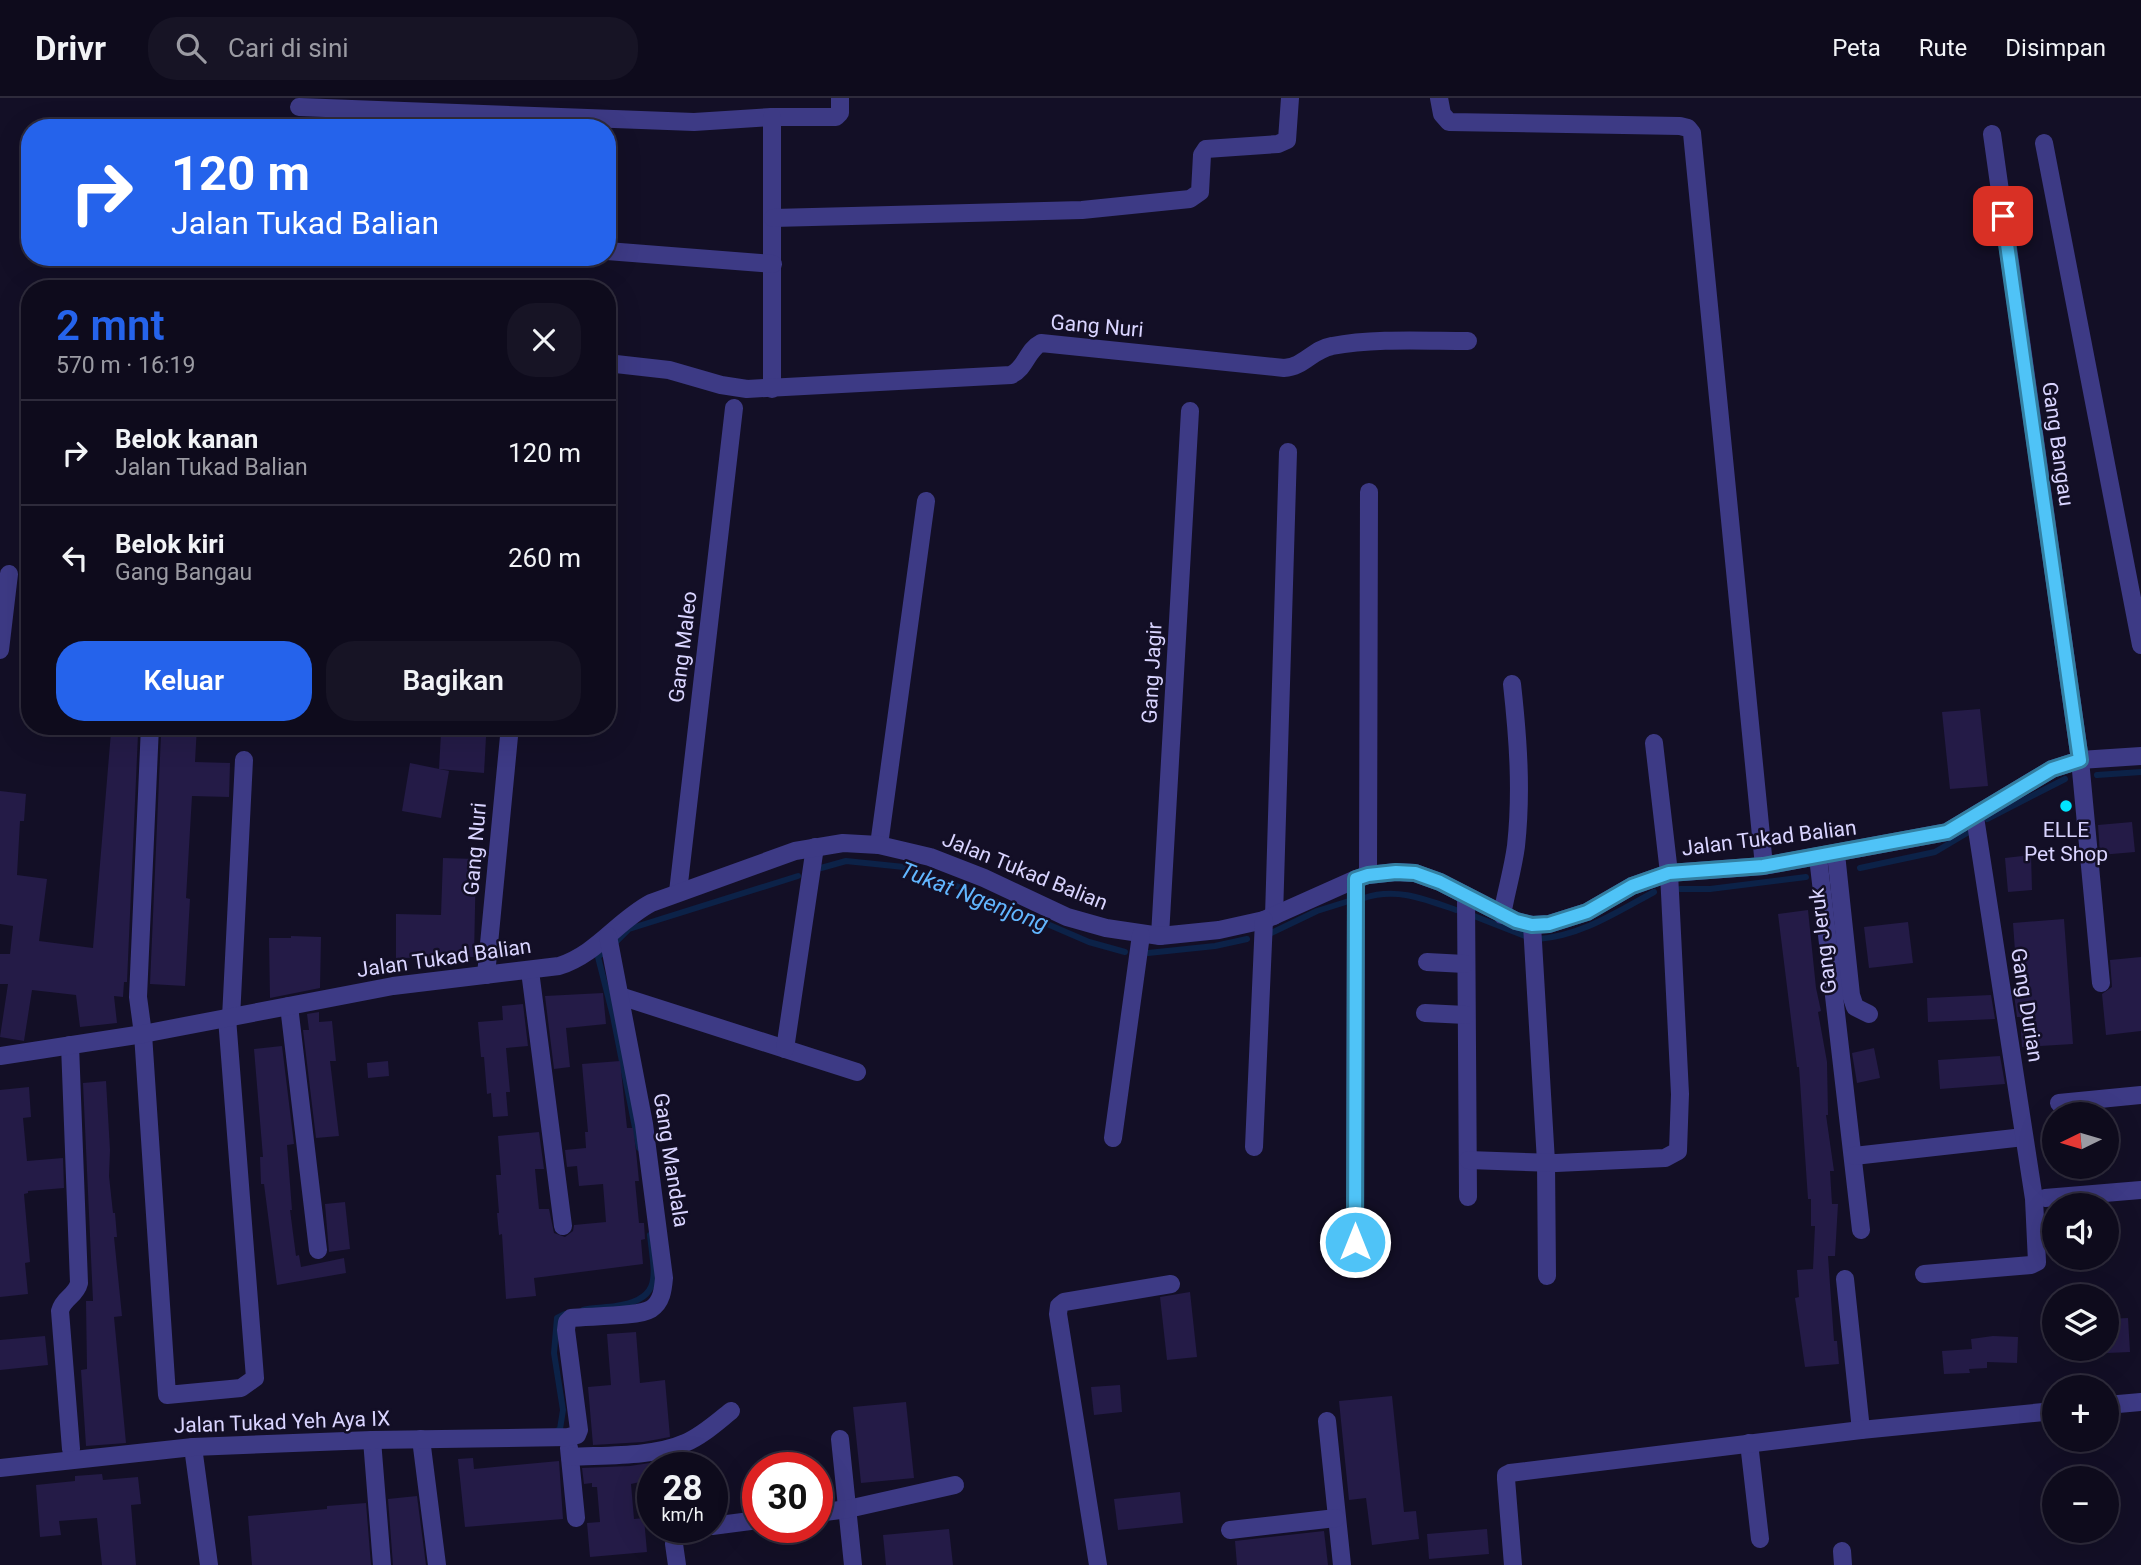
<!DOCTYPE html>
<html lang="id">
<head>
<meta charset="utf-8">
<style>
	body { margin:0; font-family:Roboto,sans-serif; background:#171425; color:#f1f3f6; height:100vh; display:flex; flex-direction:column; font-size:26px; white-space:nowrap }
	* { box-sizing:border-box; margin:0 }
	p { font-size:23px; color:#9b9ba3 }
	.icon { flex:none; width:38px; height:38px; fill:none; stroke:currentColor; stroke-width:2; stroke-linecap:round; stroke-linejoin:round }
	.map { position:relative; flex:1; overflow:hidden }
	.details { position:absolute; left:21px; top:182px; width:595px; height:455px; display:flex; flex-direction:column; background:#0e0b1c; border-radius:28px; box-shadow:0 7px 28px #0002,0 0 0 2px #2e2b3b }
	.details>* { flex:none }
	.banner { position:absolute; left:21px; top:21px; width:595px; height:147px; border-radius:28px; box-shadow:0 7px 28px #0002,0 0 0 2px #2e2b3b; background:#2563eb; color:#fff; overflow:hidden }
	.needle { width:46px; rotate:265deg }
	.fabs { position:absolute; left:2042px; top:1004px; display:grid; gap:14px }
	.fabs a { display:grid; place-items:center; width:77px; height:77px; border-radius:50%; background:#0e0b1c; box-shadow:0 7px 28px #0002,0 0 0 2px #2e2b3b; font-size:35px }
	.speed { position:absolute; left:637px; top:1354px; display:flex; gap:14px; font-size:35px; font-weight:700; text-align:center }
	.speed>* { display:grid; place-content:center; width:91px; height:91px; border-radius:50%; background:#0e0b1c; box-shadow:0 7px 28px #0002,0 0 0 2px #2e2b3b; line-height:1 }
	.speed small { font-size:18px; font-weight:400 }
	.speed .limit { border:10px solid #d22; background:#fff; color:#111 }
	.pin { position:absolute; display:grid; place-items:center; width:60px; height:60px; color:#fff; margin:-30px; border-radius:14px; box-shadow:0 4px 10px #0006 }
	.me { position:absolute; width:77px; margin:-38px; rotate:0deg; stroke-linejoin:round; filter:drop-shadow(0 0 5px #0008) }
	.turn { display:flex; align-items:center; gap:24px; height:147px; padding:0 35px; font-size:32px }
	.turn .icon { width:91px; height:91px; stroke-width:2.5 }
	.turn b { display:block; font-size:49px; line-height:60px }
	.round { display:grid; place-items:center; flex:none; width:74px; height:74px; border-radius:28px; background:#171425 }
	.head { display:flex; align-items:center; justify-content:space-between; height:119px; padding:0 35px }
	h1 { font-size:42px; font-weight:600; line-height:52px; color:#2563eb }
	.cta { display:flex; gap:14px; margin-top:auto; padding:14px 35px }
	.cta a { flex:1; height:80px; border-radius:28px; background:#2563eb; color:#fff; font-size:28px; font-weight:600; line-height:80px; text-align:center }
	.cta a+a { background:#171425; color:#f1f3f6 }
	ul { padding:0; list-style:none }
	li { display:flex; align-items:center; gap:21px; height:105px; padding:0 35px; border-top:2px solid #2e2b3b }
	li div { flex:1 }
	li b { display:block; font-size:26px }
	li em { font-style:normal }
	header { display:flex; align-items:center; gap:42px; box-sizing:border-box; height:98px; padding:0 35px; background:#0e0b1c; border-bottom:2px solid #2e2b3b }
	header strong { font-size:33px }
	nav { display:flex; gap:38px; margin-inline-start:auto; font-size:24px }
	.search { width:490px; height:63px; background:#171425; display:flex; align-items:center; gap:18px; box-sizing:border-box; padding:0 24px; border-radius:28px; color:#9b9ba3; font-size:26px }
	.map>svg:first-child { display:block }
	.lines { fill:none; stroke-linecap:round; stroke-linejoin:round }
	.stream { stroke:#0c2248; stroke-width:6 }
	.building { fill:#241b47 }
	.minor { stroke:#3d3a85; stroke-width:18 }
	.route-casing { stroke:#337fa1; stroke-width:18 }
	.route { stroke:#4fc3f7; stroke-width:12 }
	.poi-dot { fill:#00e5ff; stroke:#130f26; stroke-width:2.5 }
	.labels { text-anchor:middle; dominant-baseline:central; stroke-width:5; stroke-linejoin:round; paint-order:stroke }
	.street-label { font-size:21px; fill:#d9d4ff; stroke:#130f26 }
	.poi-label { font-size:21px; fill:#d9d4ff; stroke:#130f26 }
	.water-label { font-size:23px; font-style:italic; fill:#62b6ff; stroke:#130f26 }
</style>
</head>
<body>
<header>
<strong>Drivr</strong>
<div class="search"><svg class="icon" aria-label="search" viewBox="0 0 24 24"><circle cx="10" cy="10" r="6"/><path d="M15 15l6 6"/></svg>Cari di sini</div>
<nav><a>Peta</a><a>Rute</a><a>Disimpan</a></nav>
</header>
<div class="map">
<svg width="2141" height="1467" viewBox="0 0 2141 1467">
	<rect width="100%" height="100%" fill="#130f26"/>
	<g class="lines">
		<g class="stream">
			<polyline points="2097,677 2141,674"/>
			<polyline points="1987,721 2065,681"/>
			<polyline points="821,770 846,763 904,769 978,796 1089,844 1125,854"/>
			<polyline points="1860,770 1935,754 1967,735"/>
			<polyline points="1680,791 1710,791 1806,779"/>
			<path d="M1364 800C1396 789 1425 801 1456 812"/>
			<polyline points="1474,818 1525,838"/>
			<polyline points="1269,836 1317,813 1349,803"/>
			<path d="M1538 841C1581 838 1617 814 1654 794"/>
			<polyline points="614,846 629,831 798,778"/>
			<polyline points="607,852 598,859 613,918 639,1050"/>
			<polyline points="1148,855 1215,848 1247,841"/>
			<path d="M583 1212C594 1209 605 1210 616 1208 664 1201 654 1176 650 1137"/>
			<polyline points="553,1335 560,1331 563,1312 554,1255 557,1220 565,1216"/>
		</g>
	</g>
	<g class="building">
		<polygon points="1980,611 1988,688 1950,691 1942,614"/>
		<polygon points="165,628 197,628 195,664 230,665 229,699 192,698 186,800 190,801 185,888 150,886 161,637 165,638"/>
		<polygon points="111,634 138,636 127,884 124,884 123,899 114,898 117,925 80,929 76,897 32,892 24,943 0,939 8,886 0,886 0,856 10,856 13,828 0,826 0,693 26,696 24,723 20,723 17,777 47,781 39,843 93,850"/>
		<polygon points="441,635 486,639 484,675 439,671"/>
		<polygon points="410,665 449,673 441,720 402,713"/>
		<polygon points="2132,724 2135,754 2100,757 2098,727"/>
		<polygon points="2031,757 2032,792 2008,794 2005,760"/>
		<polygon points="443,760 476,761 474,859 396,860 396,816 441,817"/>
		<polygon points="1808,812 1816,890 1821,913 1818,914 1827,964 1828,1017 1826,1017 1834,1073 1830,1073 1832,1106 1838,1106 1835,1158 1828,1158 1834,1243 1837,1243 1839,1266 1805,1269 1795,1200 1799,1199 1797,1172 1813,1171 1815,1128 1811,1128 1811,1101 1808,1101 1799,969 1797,969 1778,816"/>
		<polygon points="2064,821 2073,946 2022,949 2020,919 2017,919 2014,896 2018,895 2013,825"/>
		<polygon points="1908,824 1913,865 1869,870 1864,829"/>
		<polygon points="291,838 321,839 320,890 270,900 269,840 291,840"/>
		<polygon points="2141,859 2141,933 2106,937 2102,896 2112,889 2110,862"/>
		<polygon points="603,895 606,926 566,930 570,969 554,971 545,898"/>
		<polygon points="1991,897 1995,921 1928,924 1927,900"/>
		<polygon points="523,906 528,948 506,950 510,994 506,994 508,1018 493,1019 491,995 487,996 484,959 481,959 478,924 503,922 502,908"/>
		<polygon points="319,914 319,924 332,923 336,963 330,963 339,1038 316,1040 303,932 309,932 307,916"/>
		<polygon points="282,948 294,1046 287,1047 292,1112 290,1112 296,1158 299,1157 301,1169 344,1160 346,1175 277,1187 264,1086 261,1086 260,1059 263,1059 254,951"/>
		<polygon points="1874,950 1880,980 1857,985 1852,955"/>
		<polygon points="2000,958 2005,986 1940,991 1938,962"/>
		<polygon points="388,963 389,978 368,980 367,965"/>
		<polygon points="620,963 627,1030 633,1030 636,1053 639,1083 635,1083 639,1125 644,1125 645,1141 641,1142 643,1166 534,1180 536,1198 506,1201 502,1136 499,1137 497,1115 499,1115 496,1077 501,1077 498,1038 539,1034 544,1071 535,1071 539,1111 549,1111 554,1135 565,1139 573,1133 574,1127 606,1124 603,1086 579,1088 577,1068 567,1069 565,1052 586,1050 585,1034 588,1034 582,966"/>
		<polygon points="106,983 110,1052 109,1078 113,1115 115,1115 117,1139 114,1139 122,1218 114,1219 126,1345 86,1348 81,1272 87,1271 86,1203 93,1203 83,985"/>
		<polygon points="29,989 31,1019 23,1020 27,1063 63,1060 64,1090 28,1093 28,1095 24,1096 30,1164 25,1165 28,1196 0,1199 0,992"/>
		<polygon points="345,1104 350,1151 329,1154 325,1106"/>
		<polygon points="1190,1194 1197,1259 1167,1262 1160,1199"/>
		<polygon points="2128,1220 2130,1254 2107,1255 2107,1221"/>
		<polygon points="636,1234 640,1285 665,1282 670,1339 643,1344 593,1347 588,1289 611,1287 607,1236"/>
		<polygon points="45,1238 48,1267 0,1272 0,1242"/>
		<polygon points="1993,1238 2018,1239 2017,1265 1987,1264 1987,1270 1969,1271 1970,1275 1944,1276 1942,1253 1972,1251 1971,1241"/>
		<polygon points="1120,1287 1122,1314 1094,1317 1091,1289"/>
		<polygon points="1392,1298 1404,1414 1416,1413 1419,1441 1372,1447 1366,1400 1349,1402 1339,1303"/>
		<polygon points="906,1304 914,1380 861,1385 853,1309"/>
		<polygon points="473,1360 474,1371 559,1363 563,1421 465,1429 458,1361"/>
		<polygon points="669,1362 669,1370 653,1370 653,1381 631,1386 634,1421 644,1420 647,1454 590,1459 587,1425 600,1424 597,1389 592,1389 592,1385 584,1386 582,1370 630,1368"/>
		<polygon points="102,1376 103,1382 138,1379 141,1406 131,1407 136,1467 102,1467 97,1420 59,1423 61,1437 40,1439 36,1387 75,1383 75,1378"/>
		<polygon points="1180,1394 1183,1425 1118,1432 1114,1401"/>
		<polygon points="417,1398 426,1467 393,1467 388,1401"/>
		<polygon points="366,1405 371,1467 252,1467 248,1418 327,1411 327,1408"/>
		<polygon points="949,1431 953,1467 886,1467 883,1437"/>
		<polygon points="1487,1431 1489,1456 1429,1461 1427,1436"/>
		<polygon points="1324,1433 1328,1467 1237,1467 1235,1443"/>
	</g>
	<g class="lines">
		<g class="minor">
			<polyline points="1439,0 1442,16 1449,24 1680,28 1688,30 1692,35 1764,768"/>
			<polyline points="299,9 694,24 772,19 836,19 840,15 840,0"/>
			<polyline points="772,19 772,291"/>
			<polyline points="1992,36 2080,662 2101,885"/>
			<polyline points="2044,45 2141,547"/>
			<polyline points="773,120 1082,112 1190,101 1200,94 1202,57 1206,51 1278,46 1287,42 1290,0"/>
			<polyline points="607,153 773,166"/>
			<path d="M607 265 669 272 721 287 747 291 1011 277C1026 270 1027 252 1041 245L1284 270C1304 269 1313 251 1332 248 1374 240 1425 243 1468 243"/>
			<polyline points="0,552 9,476"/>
			<polyline points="150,628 138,899 143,936 167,1297 241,1290 255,1280 227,920"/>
			<polyline points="879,747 926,403"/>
			<polyline points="1836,756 1851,897 1855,909 1869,916"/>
			<polyline points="1818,759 1861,1132"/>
			<polyline points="1368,777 1369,394"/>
			<polyline points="678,794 734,310"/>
			<polyline points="1466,798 1468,1099"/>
			<path d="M1502 817C1506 794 1513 771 1516 748 1522 693 1518 640 1512 586"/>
			<polyline points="1274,818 1288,354"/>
			<polyline points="1532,827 1546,1064 1547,1178"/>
			<polyline points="1160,838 1190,313"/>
			<polyline points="1427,864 1465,866"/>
			<polyline points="530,873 563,1128"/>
			<polyline points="486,877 510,628"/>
			<polyline points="620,898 857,974"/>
			<polyline points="289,908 318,1152"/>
			<polyline points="1425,915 1466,917"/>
			<polyline points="231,920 244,662"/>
			<path d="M70 947 79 1185C76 1198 63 1200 60 1213L71 1351"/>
			<polyline points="785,951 815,749"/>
			<path d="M0 958 143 936 393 888 559 868C597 856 617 823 651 805L795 753 843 745 879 747 930 759 984 780 1067 819 1106 830 1160 838 1219 832 1264 822 1356 781 1368 777 1396 774 1415 775 1440 784 1516 823 1532 827 1549 826 1587 814 1632 788 1669 775 1764 768 1947 734 2052 671 2080 662 2141 658"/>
			<polyline points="2059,1005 2141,997"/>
			<polyline points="1113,1040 1141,837"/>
			<polyline points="1254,1049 1264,822"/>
			<polyline points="1854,1058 2024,1039"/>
			<polyline points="1468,1062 1556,1065 1665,1060 1678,1053 1680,996 1669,775 1654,645"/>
			<polyline points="2045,1100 2141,1092"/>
			<polyline points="1355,1145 1356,781"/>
			<polyline points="1924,1176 2031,1167 2037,1164 2034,1101 1975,719"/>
			<polyline points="1845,1181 1861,1332"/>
			<polyline points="2107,1307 2141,1304"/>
			<polyline points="1327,1323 1342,1467"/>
			<polyline points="421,1341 437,1467"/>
			<polyline points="840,1341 853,1467"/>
			<polyline points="372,1342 382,1467"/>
			<polyline points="1749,1345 1760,1441"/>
			<polyline points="193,1349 209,1467"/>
			<polyline points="569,1350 576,1420"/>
			<path d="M570 1359C605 1357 654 1359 685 1345 702 1338 717 1324 731 1313"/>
			<path d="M0 1370 193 1349 372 1342 568 1339 577 1337 579 1332 566 1232 567 1224 571 1220C589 1218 638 1219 651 1211 662 1204 663 1191 664 1180L644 1026 608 838"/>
			<polyline points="817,1415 848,1411 955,1387"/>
			<polyline points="712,1428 758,1422"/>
			<polyline points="1230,1432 1336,1420"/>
			<polyline points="1842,1453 1843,1467"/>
			<polyline points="677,1467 674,1446 677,1438 687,1431 701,1430"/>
			<polyline points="1098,1467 1058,1216 1059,1208 1064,1204 1171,1186"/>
			<polyline points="1513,1467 1506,1381 1506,1377 1510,1375 1861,1332 2054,1313"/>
		</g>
	</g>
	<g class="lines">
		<g class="route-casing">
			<polyline id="route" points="1355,1144 1356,781 1368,777 1396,774 1415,775 1440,784 1516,823 1532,827 1549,826 1587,814 1632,788 1669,775 1763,768 1947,734 2052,671 2080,662 2003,118"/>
		</g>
		<use href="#route" class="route"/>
	</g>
	<circle class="poi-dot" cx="2066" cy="708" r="7"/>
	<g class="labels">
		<g class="street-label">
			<text transform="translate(1097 228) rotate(5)">Gang Nuri</text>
			<text transform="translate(2058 346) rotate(82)">Gang Bangau</text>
			<text transform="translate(683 549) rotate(-83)">Gang Maleo</text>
			<text transform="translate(1152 575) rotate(-87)">Gang Jagir</text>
			<text transform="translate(1769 740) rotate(-7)">Jalan Tukad Balian</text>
			<text transform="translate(475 751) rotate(-85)">Gang Nuri</text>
			<text transform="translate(1025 773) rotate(22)">Jalan Tukad Balian</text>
			<text transform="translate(1823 843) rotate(-97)">Gang Jeruk</text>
			<text transform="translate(444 860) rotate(-8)">Jalan Tukad Balian</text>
			<text transform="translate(2027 907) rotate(81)">Gang Durian</text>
			<text transform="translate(671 1062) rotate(81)">Gang Mandala</text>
			<text transform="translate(282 1324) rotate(-2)">Jalan Tukad Yeh Aya IX</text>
		</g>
		<g class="poi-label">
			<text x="2066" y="732">ELLE<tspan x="2066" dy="24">Pet Shop</tspan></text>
		</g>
		<g class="water-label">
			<text transform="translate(974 799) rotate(21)">Tukat Ngenjong</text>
		</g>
	</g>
</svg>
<div class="fabs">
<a><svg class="needle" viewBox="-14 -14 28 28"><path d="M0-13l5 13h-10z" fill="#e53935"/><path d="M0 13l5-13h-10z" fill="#9b9ba3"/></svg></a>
<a><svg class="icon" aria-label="sound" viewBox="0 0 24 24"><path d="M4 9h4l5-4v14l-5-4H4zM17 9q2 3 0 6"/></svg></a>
<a><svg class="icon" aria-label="layers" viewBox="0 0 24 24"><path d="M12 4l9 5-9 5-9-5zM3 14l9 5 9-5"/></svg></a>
<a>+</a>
<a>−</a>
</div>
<div class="speed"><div>28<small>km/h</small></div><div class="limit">30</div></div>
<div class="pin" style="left:2003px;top:118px;background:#d93025"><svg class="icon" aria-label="arrive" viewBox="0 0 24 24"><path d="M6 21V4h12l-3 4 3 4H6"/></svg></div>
<svg class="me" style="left:1355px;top:1144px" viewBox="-20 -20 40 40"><circle r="17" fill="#4fc3f7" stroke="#fff" stroke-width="3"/><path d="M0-11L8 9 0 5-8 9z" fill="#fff"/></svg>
<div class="banner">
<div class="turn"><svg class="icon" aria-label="right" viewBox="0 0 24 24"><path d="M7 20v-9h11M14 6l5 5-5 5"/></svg><div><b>120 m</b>Jalan Tukad Balian</div></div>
</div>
<section class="details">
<div class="head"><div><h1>2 mnt</h1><p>570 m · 16:19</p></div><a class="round"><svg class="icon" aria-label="close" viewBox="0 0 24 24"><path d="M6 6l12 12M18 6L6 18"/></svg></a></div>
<ul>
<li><svg class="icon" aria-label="right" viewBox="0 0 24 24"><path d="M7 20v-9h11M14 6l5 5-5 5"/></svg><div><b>Belok kanan</b><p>Jalan Tukad Balian</p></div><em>120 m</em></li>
<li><svg class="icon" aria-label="left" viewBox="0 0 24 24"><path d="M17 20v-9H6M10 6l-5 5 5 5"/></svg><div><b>Belok kiri</b><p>Gang Bangau</p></div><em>260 m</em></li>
</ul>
<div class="cta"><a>Keluar</a><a>Bagikan</a></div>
</section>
</div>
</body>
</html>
